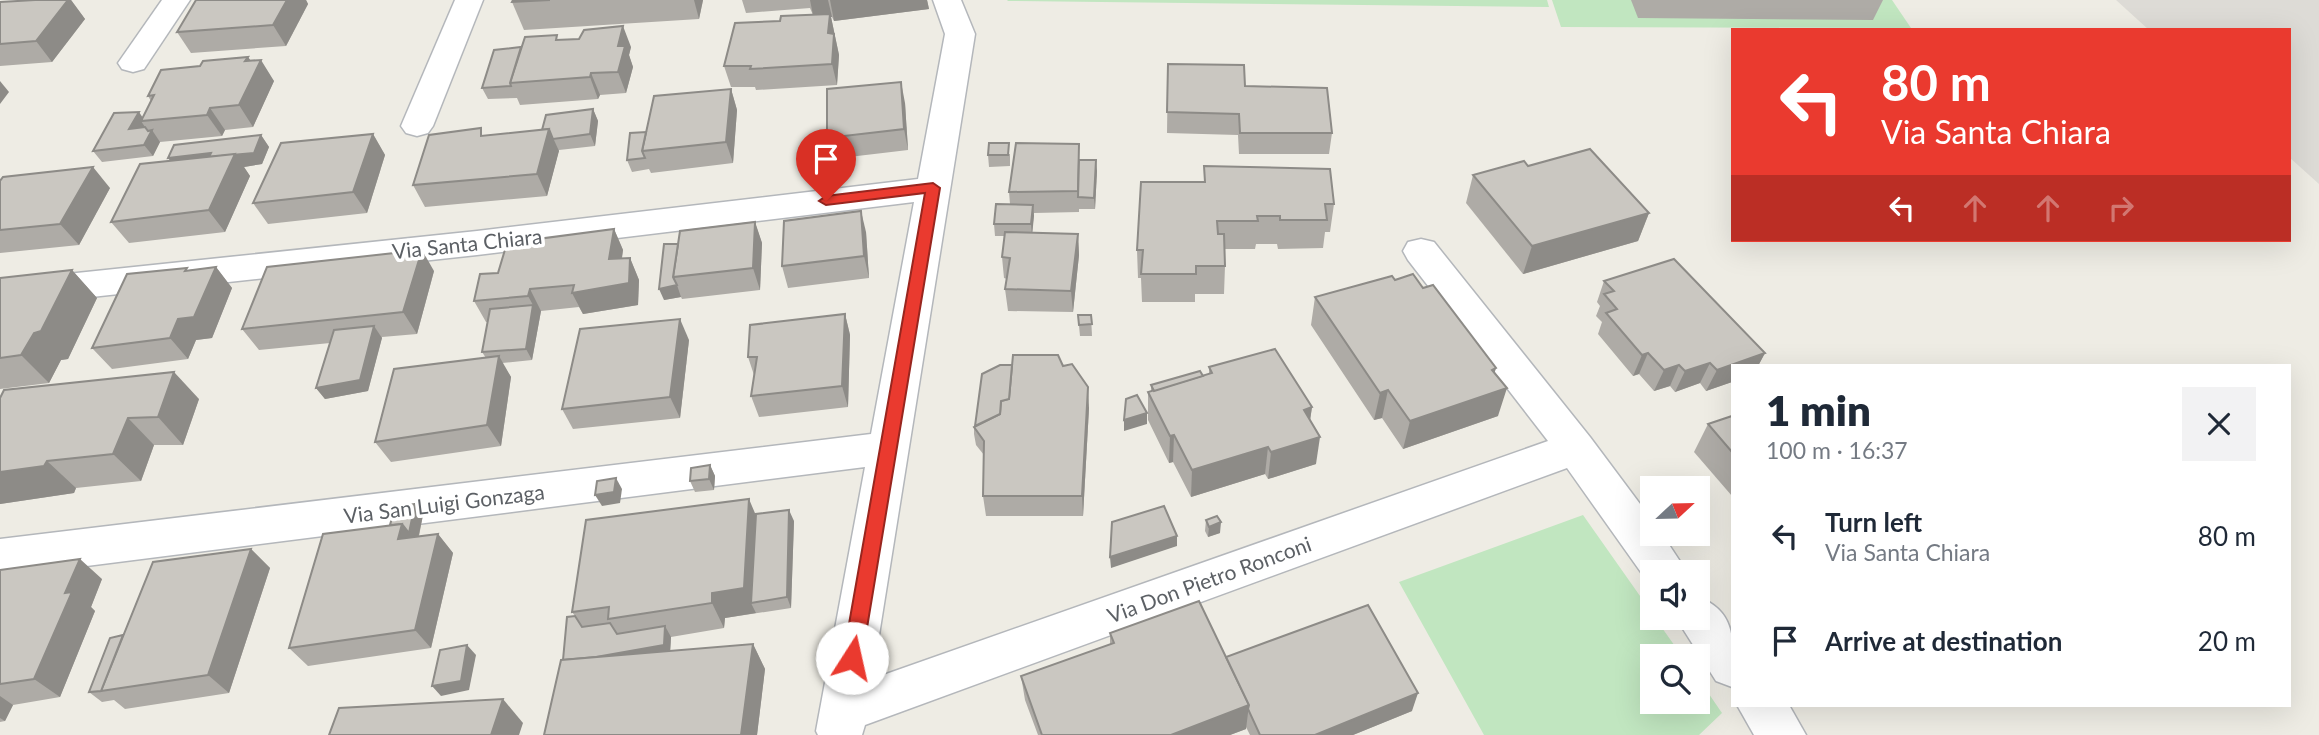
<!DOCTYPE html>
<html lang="en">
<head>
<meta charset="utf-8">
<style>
	body { margin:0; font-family:Lato,sans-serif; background:#f2f2f3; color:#1f2937; height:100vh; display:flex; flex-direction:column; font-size:26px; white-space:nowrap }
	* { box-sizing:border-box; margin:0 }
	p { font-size:23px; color:#747a83 }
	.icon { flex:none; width:38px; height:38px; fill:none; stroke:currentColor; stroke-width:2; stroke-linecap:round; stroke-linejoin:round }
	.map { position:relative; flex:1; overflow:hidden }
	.details { position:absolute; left:1731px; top:364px; width:560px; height:343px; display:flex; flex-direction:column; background:#fff; border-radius:0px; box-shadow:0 7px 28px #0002 }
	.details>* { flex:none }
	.guide { position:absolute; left:1731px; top:28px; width:560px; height:214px; border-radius:0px; box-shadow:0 7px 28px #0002; background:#ea3a2f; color:#fff; overflow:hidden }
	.needle { width:46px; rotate:68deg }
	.tools { position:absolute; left:1640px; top:476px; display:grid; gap:14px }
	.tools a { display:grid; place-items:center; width:70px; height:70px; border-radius:0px; background:#fff; box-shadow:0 7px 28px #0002; font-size:35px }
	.pin { position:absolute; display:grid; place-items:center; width:60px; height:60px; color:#fff; margin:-72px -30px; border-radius:50% 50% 50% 0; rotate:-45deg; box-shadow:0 0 7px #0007 }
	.pin .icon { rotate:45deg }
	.me { position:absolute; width:77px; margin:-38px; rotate:10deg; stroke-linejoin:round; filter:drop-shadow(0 0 5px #0008) }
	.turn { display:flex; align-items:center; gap:24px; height:147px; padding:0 35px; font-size:32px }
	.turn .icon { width:91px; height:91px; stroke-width:2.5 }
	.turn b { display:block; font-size:49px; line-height:60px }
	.lanes { display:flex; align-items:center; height:66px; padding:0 35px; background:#0003; justify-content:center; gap:35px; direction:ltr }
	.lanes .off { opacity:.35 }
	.round { display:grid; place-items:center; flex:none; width:74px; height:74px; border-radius:0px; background:#f2f2f3 }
	.summary { display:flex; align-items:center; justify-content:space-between; height:119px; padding:0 35px }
	h1 { font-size:42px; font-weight:800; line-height:52px }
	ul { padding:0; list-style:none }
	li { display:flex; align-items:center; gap:21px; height:105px; padding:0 35px }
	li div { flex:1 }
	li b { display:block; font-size:26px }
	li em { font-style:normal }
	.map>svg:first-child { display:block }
	.industrial { fill:#dddbd6 }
	.green { fill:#c1e6c0 }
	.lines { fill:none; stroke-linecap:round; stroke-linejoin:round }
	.minor-casing { stroke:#b4b7bb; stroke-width:3 }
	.minor { fill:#fff; fill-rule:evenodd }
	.wall { fill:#aeaba6 }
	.shaded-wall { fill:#8d8b87 }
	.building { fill:#cac7c1; stroke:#8d8b87; stroke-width:2 }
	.route { fill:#ea3a2f; stroke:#98261f; stroke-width:2 }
	.labels { text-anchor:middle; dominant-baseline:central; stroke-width:7; stroke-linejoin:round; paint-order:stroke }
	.street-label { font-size:21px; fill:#5c6065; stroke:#fff }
</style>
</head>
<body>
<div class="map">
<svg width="2319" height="735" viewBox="0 0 2319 735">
	<rect width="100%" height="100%" fill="#eeece4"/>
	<polygon class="industrial" points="2116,0 2319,0 2319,184 2289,157 2289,30 2149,30"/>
	<g class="green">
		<polygon points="1008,0 1547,0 1549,7 1007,1"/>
		<polygon points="1552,0 1892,0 1911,28 1561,27"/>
		<polygon points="1583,515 1652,613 1652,618 1655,618 1682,656 1652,656 1652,702 1698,702 1698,678 1722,713 1699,735 1484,735 1399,582"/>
	</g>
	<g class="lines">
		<g class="minor-casing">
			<g id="minor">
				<polygon points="162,0 190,0 144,69 133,72 122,69 118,63"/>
				<polygon points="455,0 483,0 433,126 428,133 417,136 406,133 401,126"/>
				<polygon points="933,0 961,0 975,34 872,679 1548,441 1408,260 1403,251 1408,242 1421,239 1434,242 1590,437 1652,520 1652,534 1662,534 1687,572 1652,572 1652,586 1650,585 1567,468 865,725 862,735 818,735 816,731 865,467 0,577 0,539 871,434 914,202 477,255 0,307 0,281 477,231 918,179 945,34"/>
				<path d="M1698 597C1741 613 1732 649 1732 687L1716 681 1676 618H1698Z"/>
				<polygon points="1737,705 1789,705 1806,735 1754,735"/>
			</g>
		</g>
		<use href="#minor" class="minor"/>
	</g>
	<g class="wall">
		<polygon points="35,0 71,0 85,19 52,62 0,66 0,2"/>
		<polygon points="196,0 306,0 308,4 286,46 191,53 177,32"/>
		<polygon points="513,0 703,0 699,19 524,30 512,2"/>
		<polygon points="742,0 927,0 929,9 834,21 832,17 831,17 839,55 837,85 756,90 755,87 731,87 724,66 780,21 813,15 810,8 746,13"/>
		<polygon points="1631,0 1883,0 1873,20 1638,18"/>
		<polygon points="559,40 631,47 629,55 633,67 626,93 600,95 598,99 520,105 517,98 488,99 482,88 521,47"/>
		<polygon points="248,57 251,61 274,81 253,127 225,130 222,136 160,142 153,156 102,162 93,151 143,117 151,101 148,96 200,66"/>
		<polygon points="1168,64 1245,86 1332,133 1329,154 1239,154 1238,135 1167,133"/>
		<polygon points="731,89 737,110 733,163 651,173 649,169 632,172 627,160 646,132"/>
		<polygon points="905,103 908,150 832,159 827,138"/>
		<polygon points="593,109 598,121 595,146 559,150 547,196 425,207 413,185 485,136 542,130"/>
		<polygon points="373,134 385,155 367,213 268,224 253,203"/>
		<polygon points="261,135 269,147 262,164 244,167 250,176 225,232 129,243 111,222 170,161"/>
		<polygon points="1010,154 1010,166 989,167 988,155"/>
		<polygon points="1080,160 1097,171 1095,209 1079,209 1079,212 1034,213 1032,233 1078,234 1079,255 1073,312 1008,311 1005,289 1007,279 1004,278 1002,257 1005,236 995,236 994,224 1010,204 1009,192"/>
		<polygon points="1204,166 1334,204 1330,232 1325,232 1323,248 1278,249 1277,244 1256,244 1255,249 1225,249 1225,266 1224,294 1195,294 1195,302 1142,302 1141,278 1138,278 1137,250 1204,182"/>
		<polygon points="1528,166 1649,213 1638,241 1523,274 1466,203 1473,175"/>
		<polygon points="0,181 110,188 79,245 0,253"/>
		<polygon points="755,222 762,243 760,290 682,299 681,297 664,300 678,244"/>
		<polygon points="614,229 623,250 622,259 630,258 639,280 638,305 583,314 579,307 541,311 532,360 502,363 511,377 501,446 391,462 375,442 486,358 482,352 488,322 486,322 474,301 498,273"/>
		<polygon points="866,232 869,278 788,288 782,266"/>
		<polygon points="216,267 232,288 212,338 196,340 188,359 112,369 92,348 188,270"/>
		<polygon points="72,270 97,298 68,359 61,360 49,383 0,389 0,278"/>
		<polygon points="434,271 417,334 382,337 368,391 325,399 316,388 330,343 259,350 242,329"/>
		<polygon points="1395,280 1423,288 1495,373 1498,416 1403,449 1382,418 1374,420 1311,325 1315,297"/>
		<polygon points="1604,281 1765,353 1758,366 1732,366 1732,382 1706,391 1700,383 1675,392 1670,386 1654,391 1639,374 1633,376 1598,334 1602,322 1596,316 1600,306 1597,302"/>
		<polygon points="845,314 850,335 848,407 759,417 751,396 754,375 748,357"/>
		<polygon points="1078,315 1091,315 1092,336 1080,336"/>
		<polygon points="689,340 680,418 573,429 562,409"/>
		<polygon points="1063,366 1089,408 1083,516 986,516 983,496 984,455 976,445 974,434 974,427"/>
		<polygon points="1209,367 1312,407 1310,420 1316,464 1268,479 1265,474 1191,497 1173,462 1169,463 1148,420 1148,392 1151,391 1151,385 1209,374"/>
		<polygon points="0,398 199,399 183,445 154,445 141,481 76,488 74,493 0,504"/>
		<polygon points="1732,416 1732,496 1694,452 1708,424"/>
		<polygon points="710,465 715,476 714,490 695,492 690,481"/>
		<polygon points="756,514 794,521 791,608 725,618 724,628 671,637 670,651 753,644 765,669 757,735 544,735 575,616 572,612"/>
		<polygon points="423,515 419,536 438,534 453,553 431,648 308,666 289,648 390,525"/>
		<polygon points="1206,520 1220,533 1208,537 1205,531"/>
		<polygon points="251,549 270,568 229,693 125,709 114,700 102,702 89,692 123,635"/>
		<polygon points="0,570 102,579 91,607 95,611 60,697 13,705 5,721 0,722"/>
		<polygon points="1110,633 1226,657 1412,711 1353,735 1250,735 1246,727 1246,729 1230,735 1038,735 1025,700 1021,676 1110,645"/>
	</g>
	<g class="shaded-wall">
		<polygon points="68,0 71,0 85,19 52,62 36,41"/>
		<polygon points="287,0 306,0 308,4 286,46 273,25"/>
		<polygon points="694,0 703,0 699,19"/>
		<polygon points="810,0 828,0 832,17 831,17 839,55 837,85 832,64 814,20"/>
		<polygon points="830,0 927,0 929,9 834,21"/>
		<polygon points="623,26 631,47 629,55 633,67 626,93 618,72 618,46"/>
		<polygon points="248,57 256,69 261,60 274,81 253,127 239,105 245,61"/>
		<polygon points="591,73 600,95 598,99 590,77"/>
		<polygon points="0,81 9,92 0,104"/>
		<polygon points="901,82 905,103 908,150 904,129"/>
		<polygon points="731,89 737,110 733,163 726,142"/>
		<polygon points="210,108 225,130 222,136 207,115"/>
		<polygon points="593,109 598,121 595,146 590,134"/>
		<polygon points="139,112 145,121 141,121 145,127 129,129"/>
		<polygon points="549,129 559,151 547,196 537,174"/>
		<polygon points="152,130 160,142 153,156 144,145"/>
		<polygon points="373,134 385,155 367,213 353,192"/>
		<polygon points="261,135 269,147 262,164 244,167 250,176 225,232 168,158"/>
		<polygon points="1096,160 1097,171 1095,209 1094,198"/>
		<polygon points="93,167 110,188 79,245 60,224"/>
		<polygon points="1033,205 1034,216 1032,236 1031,224"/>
		<polygon points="861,211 866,232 869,278 864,256"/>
		<polygon points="1649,213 1638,241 1523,274 1532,246"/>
		<polygon points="755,222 762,243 760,290 753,268"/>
		<polygon points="614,229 623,250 618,281 609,259"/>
		<polygon points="1078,234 1079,255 1073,312 1071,291"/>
		<polygon points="422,250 434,271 417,334 403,312"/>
		<polygon points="630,258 639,280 638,305 583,314 572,293"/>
		<polygon points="216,267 232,288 212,338 196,340 188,359 170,338 178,319"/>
		<polygon points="72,270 97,298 68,359 61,360 49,383 21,355"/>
		<polygon points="677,285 681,297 664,300 659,289"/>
		<polygon points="530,289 541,311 532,360 526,349 533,305 528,296"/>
		<polygon points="845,314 850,335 848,407 842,386"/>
		<polygon points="680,319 689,340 680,418 670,397"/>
		<polygon points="374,326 382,338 368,391 325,399 316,388"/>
		<polygon points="1648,353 1639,374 1633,376 1642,355"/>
		<polygon points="1765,353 1758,366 1732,366 1732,382 1706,391 1717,370"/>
		<polygon points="499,356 511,377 501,446 487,425"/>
		<polygon points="1710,363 1700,383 1675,392 1685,371"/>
		<polygon points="1679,365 1670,386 1654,391 1664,370"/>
		<polygon points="1496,368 1488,395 1507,388 1498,416 1403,449 1410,421"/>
		<polygon points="174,372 199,399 183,445 158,417"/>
		<polygon points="1088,387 1089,408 1083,516 1082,496"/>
		<polygon points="1388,390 1382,418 1374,420 1380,393"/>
		<polygon points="1312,407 1308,434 1304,410"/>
		<polygon points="1147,413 1147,424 1124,431 1124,420"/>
		<polygon points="128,418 154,445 141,481 113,454"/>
		<polygon points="1174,435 1173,462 1169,463 1170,436"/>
		<polygon points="1320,437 1316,464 1268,479 1271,452"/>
		<polygon points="1268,447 1265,474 1191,497 1192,470"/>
		<polygon points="47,461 76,488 74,493 0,504 0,472"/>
		<polygon points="710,465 715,476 714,490 709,479"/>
		<polygon points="616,478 622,489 620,503 602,506 595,495"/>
		<polygon points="749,499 760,525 751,603 756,613 725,618 724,628 712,603 712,593"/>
		<polygon points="415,504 423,515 414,558 398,539 402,524"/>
		<polygon points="789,510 794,521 791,608 787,597"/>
		<polygon points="1221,522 1220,533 1208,537 1209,527"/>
		<polygon points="438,534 453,553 431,648 415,630"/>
		<polygon points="1177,536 1177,546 1111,568 1110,557"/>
		<polygon points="251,549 270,568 229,693 208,675"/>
		<polygon points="80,559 102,579 91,607 95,611 60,697 34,679 65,593"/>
		<polygon points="665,626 671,637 670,655 570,673"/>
		<polygon points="753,644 765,669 757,735 741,735"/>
		<polygon points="467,645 476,655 469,690 441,696 432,686"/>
		<polygon points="1418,693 1412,711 1353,735 1315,735"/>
		<polygon points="0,696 13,705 5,721 0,718"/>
		<polygon points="503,699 523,723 519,735 491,735"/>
		<polygon points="1249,705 1246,729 1230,735 1171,735"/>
	</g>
	<g class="building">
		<polygon points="35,0 68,0 36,41 0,44 0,2"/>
		<polygon points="196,0 287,0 273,25 177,32"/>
		<polygon points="513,0 550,0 512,2"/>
		<polygon points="830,14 828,33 834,34 832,64 750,69 751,66 724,66 735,23 780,21 781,16"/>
		<polygon points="623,26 618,46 625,46 618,72 591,73 590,77 510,83 525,37 557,35 556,40 579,39 584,30"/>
		<polygon points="521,47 510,83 511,86 482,88 494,50"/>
		<polygon points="248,57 245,61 261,60 239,105 210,108 207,115 141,121 154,95 148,96 161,70 200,66 203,61"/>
		<polygon points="1168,64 1244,65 1245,86 1327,88 1332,133 1240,133 1239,114 1167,112"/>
		<polygon points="901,82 904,129 827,138 827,89"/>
		<polygon points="731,89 726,142 642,151 654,96"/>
		<polygon points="593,109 590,134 553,139 549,129 542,130 546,115"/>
		<polygon points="139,112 129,129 145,127 148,131 152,130 144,145 93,151 114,113"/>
		<polygon points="481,128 481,136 549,129 537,174 413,185 429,135"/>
		<polygon points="646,132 642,151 645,158 627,160 630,133"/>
		<polygon points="373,134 353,192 253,203 281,143"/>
		<polygon points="261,135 254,153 209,157 211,153 168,158 174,145"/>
		<polygon points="989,143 1009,143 1008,155 988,155"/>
		<polygon points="1016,143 1079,144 1078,191 1009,192"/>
		<polygon points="1590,149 1649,213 1532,246 1473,175 1524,161 1528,166"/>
		<polygon points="235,154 209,210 111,222 140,164"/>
		<polygon points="1079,160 1096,160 1094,198 1078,197"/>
		<polygon points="1204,166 1330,169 1334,204 1325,204 1327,220 1280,220 1280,216 1257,216 1258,221 1217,221 1218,234 1224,234 1225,266 1196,266 1196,274 1141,274 1143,250 1137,250 1141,182 1205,182"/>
		<polygon points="93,167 60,224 0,230 0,181 3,177"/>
		<polygon points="996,204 1033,205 1031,224 994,224"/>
		<polygon points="861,211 864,256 782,266 784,221"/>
		<polygon points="755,222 753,268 673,277 680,231"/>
		<polygon points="614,229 609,259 630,258 629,283 572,293 574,285 530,289 528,296 474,301 480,274 498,273 507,243"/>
		<polygon points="1005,232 1078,234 1071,291 1005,289 1010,258 1002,257"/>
		<polygon points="664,244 678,244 673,277 677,285 659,289"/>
		<polygon points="422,250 403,312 242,329 267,267"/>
		<polygon points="1674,259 1765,353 1717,370 1710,363 1685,371 1679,365 1664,370 1648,353 1642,355 1606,313 1617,309 1604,294 1614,291 1604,281"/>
		<polygon points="216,267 194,317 178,319 170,338 92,348 127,274 187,268 185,271"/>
		<polygon points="72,270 41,331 34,333 21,355 0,358 0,278"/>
		<polygon points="1413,274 1423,288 1433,285 1496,368 1492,370 1507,388 1410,421 1388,390 1380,393 1315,297 1392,276 1395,280"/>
		<polygon points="533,305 526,349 482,352 490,309"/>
		<polygon points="845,314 842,386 751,396 757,357 748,357 750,325"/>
		<polygon points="1078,315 1091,315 1092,324 1079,325"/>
		<polygon points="680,319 670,397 562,409 580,329"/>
		<polygon points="374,326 360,380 316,388 334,330"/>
		<polygon points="1275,349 1312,407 1304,410 1320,437 1271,452 1268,447 1192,470 1174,435 1170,436 1148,392 1212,373 1209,367"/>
		<polygon points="1013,355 1058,355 1063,366 1072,364 1088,387 1082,496 983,496 984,441 974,427 1000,414 1001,401 1009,399"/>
		<polygon points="499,356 487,425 375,442 394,369"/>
		<polygon points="1000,365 1012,365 1009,399 1001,401 1000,414 975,426 982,374"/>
		<polygon points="1200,371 1203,376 1154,391 1151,385"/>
		<polygon points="174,372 158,417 128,418 113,454 47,461 44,466 0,472 0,398 4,390"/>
		<polygon points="1137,395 1147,413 1124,420 1126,399"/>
		<polygon points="1732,416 1732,452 1708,424"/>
		<polygon points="710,465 709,479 690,481 691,468"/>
		<polygon points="616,478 614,492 595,495 597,481"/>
		<polygon points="749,499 744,588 712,593 712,603 608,619 609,607 572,612 586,520"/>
		<polygon points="415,504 409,533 402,524 390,525 395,507"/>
		<polygon points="1164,506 1177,536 1110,557 1112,522"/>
		<polygon points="789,510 787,597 751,603 756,514"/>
		<polygon points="1217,516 1221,522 1209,527 1206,520"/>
		<polygon points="402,524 398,539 438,534 415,630 289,648 323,534"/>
		<polygon points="251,549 208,675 101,691 153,562"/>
		<polygon points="80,559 65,593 72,592 34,679 0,684 0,570"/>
		<polygon points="1199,601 1249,705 1171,735 1042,735 1021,676 1114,643 1110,633"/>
		<polygon points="1368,605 1418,693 1315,735 1260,735 1248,709 1249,705 1226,657"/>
		<polygon points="575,616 582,627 610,623 617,634 665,626 664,645 596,657 563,660 567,617"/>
		<polygon points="123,635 101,691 89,692 110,638"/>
		<polygon points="753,644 741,735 544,735 561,660"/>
		<polygon points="467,645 461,681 432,686 440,650"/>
		<polygon points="503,699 491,735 329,735 339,708"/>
	</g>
	<polygon class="route" points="933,183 940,188 862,658 859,664 852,667 845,664 843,658 925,193 826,205 819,201 826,196"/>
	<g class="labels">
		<g class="street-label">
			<text transform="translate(467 243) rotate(-6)">Via Santa Chiara</text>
			<text transform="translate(444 503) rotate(-7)">Via San Luigi Gonzaga</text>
			<text transform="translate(1209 579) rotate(-20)">Via Don Pietro Ronconi</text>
		</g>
	</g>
</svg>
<div class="tools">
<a><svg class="needle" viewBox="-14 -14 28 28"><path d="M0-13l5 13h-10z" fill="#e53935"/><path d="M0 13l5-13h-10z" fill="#747a83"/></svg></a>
<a><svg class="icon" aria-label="sound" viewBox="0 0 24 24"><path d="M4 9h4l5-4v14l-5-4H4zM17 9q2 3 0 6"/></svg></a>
<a><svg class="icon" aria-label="search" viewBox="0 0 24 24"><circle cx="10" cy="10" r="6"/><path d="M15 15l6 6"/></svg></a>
</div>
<div class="pin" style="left:826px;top:201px;background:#d93025"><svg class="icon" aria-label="arrive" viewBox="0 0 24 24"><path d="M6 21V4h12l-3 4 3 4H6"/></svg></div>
<svg class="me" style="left:852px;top:658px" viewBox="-20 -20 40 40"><circle r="19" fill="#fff"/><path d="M0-13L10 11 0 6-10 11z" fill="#ea3a2f"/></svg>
<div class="guide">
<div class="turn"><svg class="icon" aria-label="left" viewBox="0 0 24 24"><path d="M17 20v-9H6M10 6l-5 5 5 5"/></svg><div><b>80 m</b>Via Santa Chiara</div></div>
<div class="lanes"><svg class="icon" aria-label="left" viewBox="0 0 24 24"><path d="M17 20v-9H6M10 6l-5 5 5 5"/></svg><svg class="icon off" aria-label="ahead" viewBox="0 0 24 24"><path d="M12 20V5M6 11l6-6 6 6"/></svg><svg class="icon off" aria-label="ahead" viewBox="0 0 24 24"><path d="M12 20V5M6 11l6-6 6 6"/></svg><svg class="icon off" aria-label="right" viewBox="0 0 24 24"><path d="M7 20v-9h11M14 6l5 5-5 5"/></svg></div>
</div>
<section class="details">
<div class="summary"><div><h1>1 min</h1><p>100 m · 16:37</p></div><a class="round"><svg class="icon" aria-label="close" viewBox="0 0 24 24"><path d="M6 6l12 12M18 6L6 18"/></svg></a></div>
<ul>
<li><svg class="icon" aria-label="left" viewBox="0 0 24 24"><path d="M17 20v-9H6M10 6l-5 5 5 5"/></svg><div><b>Turn left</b><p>Via Santa Chiara</p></div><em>80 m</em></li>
<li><svg class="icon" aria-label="arrive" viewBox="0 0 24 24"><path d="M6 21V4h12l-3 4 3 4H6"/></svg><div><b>Arrive at destination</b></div><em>20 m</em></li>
</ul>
</section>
</div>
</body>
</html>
